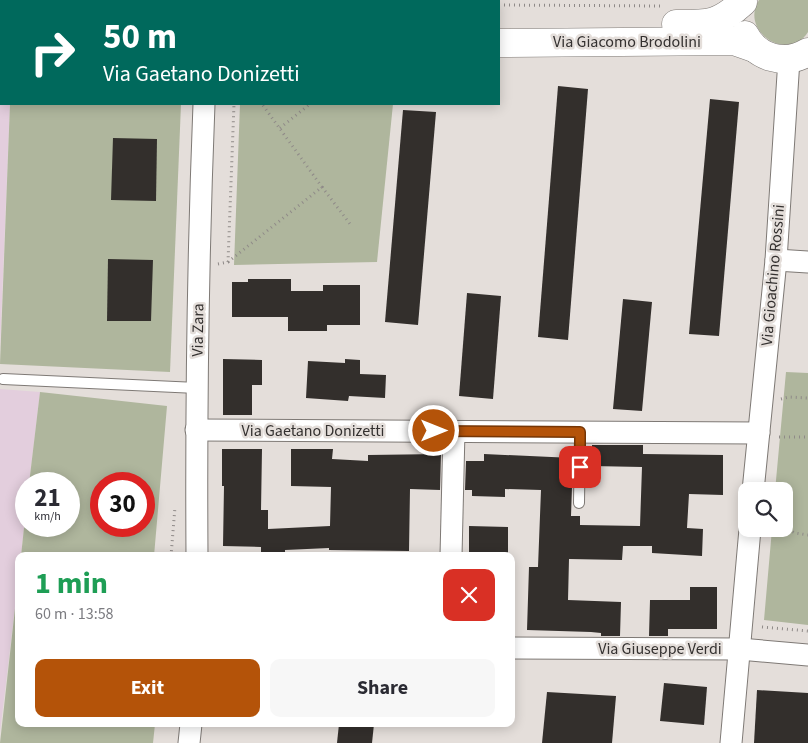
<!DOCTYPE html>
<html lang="en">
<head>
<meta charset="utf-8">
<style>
	body { margin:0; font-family:"Source Sans 3",sans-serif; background:#f7f7f7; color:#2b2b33; height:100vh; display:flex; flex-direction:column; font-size:19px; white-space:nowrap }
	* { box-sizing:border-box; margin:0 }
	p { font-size:16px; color:#7c7c81 }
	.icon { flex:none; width:28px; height:28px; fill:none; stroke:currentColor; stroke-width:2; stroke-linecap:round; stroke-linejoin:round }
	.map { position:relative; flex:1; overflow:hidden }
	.sheet { position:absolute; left:15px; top:552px; width:500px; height:175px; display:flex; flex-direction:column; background:#fff; border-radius:10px; box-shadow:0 2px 12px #0003 }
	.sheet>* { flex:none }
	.banner { position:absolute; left:0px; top:0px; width:500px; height:105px; box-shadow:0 2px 12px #0003; background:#00695c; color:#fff; overflow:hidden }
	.buttons { position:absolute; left:738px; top:482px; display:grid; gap:10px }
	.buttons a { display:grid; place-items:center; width:55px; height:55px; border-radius:10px; background:#fff; box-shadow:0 2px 12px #0003; font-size:25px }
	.speed { position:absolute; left:15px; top:472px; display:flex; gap:10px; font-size:25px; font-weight:700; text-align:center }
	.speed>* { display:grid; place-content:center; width:65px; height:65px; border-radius:50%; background:#fff; box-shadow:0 2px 12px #0003; line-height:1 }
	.speed small { font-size:12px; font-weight:400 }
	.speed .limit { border:8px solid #d22; background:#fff; color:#111 }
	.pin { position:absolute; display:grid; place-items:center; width:42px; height:42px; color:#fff; margin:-21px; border-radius:10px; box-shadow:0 2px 8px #0006 }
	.me { position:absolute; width:55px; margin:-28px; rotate:90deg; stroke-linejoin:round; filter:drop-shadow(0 0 4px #0008) }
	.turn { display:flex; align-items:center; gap:18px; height:105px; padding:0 20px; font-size:22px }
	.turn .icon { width:65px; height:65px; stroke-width:2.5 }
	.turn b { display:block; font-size:35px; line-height:42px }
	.round { display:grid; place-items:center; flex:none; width:52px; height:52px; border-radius:10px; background:#f7f7f7 }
	.headline { display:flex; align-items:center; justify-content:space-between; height:85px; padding:0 20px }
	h1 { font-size:30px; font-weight:700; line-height:38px; color:#1e9e55 }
	.primary-button { display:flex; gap:10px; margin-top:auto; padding:10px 20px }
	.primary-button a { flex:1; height:58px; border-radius:10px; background:#b45309; color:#fff; font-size:20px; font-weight:700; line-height:58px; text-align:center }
	.primary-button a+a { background:#f7f7f7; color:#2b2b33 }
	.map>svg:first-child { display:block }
	.industrial { fill:#e3cedd }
	.green { fill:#afb69d; fill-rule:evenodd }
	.building { fill:#332f2c }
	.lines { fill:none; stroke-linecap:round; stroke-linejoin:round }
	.service-casing { stroke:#7e7975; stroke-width:12 }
	.minor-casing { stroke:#7e7975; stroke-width:23 }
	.secondary-casing { stroke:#7e7975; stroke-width:29 }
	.path { stroke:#8f8a88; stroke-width:3; stroke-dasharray:1 4; stroke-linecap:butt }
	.service { stroke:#fff; stroke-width:10 }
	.minor { stroke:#fff; stroke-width:21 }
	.secondary { stroke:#fff; stroke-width:28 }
	.route-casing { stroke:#753606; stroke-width:12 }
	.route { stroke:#b45309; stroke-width:9 }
	.labels { text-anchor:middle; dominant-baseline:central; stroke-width:5; stroke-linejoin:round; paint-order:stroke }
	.street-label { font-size:16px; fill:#343130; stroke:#e4deda }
</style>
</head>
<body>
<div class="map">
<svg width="808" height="743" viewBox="0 0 808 743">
	<rect width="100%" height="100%" fill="#e4deda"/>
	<g class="industrial">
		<polygon points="0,59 1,104 10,104 0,349"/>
		<polygon points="0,389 40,392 29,484 26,484 26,509 21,556 19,556 19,573 0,732"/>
	</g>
	<g class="green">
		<path d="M759 0H808V32C788 64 739 31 759 0Z"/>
		<polygon points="10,104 181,104 170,372 0,364"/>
		<polygon points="240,104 393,104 377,262 234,265"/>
		<polygon points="786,372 808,373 808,625 764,620 772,529 784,529 784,491 775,491"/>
		<path d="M40 392 167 406 154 556H21L26 509V526H69V484H29ZM101 484H144V526H101Z"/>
		<polygon points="19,573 19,724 155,724 153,743 0,743"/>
	</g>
	<g class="building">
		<polygon points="558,86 588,89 568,340 538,337"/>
		<polygon points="710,99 739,102 719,336 689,334"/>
		<polygon points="403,110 436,112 418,325 385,322"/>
		<polygon points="113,138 157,139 156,201 111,200"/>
		<polygon points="108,259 153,260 151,321 107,321"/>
		<polygon points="248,279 291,279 291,291 323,291 323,285 360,285 360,325 327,325 327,331 288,331 288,317 232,317 232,282 248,282"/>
		<polygon points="467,293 501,296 493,399 459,396"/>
		<polygon points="623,299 652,302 642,411 613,409"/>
		<polygon points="223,359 262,360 262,385 252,385 252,415 223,415"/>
		<polygon points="345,359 360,360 360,374 386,375 385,398 349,396 348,401 306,398 308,361 345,363"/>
		<polygon points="592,445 643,445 643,454 723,455 723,495 689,494 687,528 703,529 702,556 652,553 652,546 623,546 622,560 569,559 568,600 621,602 620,636 601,636 601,633 591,632 527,630 529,567 538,567 541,490 505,489 505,497 472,496 472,490 465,490 466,461 484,461 484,454 573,458 571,516 580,516 580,525 640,526 642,467 592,466"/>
		<polygon points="222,449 262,449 261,510 268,510 268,529 330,526 331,487 291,486 291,449 333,449 332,459 368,461 368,455 441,454 440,490 410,489 409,551 329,550 329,548 285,550 285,556 261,556 261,547 223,546 224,486 222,486"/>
		<polygon points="469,526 508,527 508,556 469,556"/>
		<polygon points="690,587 717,587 717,629 668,629 668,636 649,636 650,600 690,600"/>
		<polygon points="664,683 707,687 704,725 660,721"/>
		<polygon points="757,690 808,693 808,743 754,743"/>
		<polygon points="547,692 616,696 612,743 542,743"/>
		<polygon points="339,724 374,724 372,743 337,743"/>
	</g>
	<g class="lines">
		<g class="service-casing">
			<g id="service">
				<polyline points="19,0 19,1"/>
				<polyline points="3,379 197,388"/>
				<polyline points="579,503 580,432"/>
			</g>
		</g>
		<g class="minor-casing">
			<g id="minor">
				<polyline points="208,1 208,0"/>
				<polyline points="776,260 808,262"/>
				<polyline points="196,430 759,433"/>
				<polyline points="753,491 776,260 789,59"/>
				<path d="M197 556C196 405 198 255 204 104"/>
				<polyline points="451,556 454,431"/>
				<polyline points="511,648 740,649 808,655"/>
				<polyline points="189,743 191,724"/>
				<polyline points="731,743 750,529"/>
			</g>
		</g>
		<g class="secondary-casing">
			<g id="secondary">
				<polyline points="0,22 1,22"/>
				<path d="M676 24C708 24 718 25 743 2"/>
				<path d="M745 35C757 58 785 66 808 52"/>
				<polyline points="499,43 734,41 754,48"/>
			</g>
		</g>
		<g class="path">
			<polyline points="458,1 458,0"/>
			<polyline points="499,5 662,6"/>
			<polyline points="280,128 310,104"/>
			<polyline points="322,187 350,224"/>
			<polyline points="228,262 322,187 262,104"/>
			<polyline points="218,264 228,262 234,104"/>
			<polyline points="781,399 789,397 808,398"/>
			<polyline points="779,437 808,437"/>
			<polyline points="784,527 795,533 808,535"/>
			<polyline points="171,556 175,507"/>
			<polyline points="762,627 808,631"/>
		</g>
		<use href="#service" class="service"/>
		<use href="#minor" class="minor"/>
		<use href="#secondary" class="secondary"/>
	</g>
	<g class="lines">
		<g class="route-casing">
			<polyline id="route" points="434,431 580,432 580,467"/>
		</g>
		<use href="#route" class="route"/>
	</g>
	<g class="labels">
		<g class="street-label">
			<text x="627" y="42">Via Giacomo Brodolini</text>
			<text transform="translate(773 275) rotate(-85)">Via Gioachino Rossini</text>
			<text transform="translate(198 330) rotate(-89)">Via Zara</text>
			<text x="313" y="431">Via Gaetano Donizetti</text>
			<text x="660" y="649">Via Giuseppe Verdi</text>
		</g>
	</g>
</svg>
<div class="buttons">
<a><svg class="icon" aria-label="search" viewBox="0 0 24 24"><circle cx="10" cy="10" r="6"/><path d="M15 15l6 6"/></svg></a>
</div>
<div class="speed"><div>21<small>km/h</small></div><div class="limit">30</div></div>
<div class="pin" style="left:580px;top:467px;background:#d93025"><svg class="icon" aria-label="arrive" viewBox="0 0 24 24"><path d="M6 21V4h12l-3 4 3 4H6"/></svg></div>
<svg class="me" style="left:434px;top:431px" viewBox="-20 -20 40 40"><circle r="17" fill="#b45309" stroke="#fff" stroke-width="3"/><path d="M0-11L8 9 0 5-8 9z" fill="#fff"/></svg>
<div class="banner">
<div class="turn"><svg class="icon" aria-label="right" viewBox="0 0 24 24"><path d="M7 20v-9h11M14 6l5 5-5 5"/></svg><div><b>50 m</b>Via Gaetano Donizetti</div></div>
</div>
<section class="sheet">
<div class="headline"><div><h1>1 min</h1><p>60 m · 13:58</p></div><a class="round" style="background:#d93025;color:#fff"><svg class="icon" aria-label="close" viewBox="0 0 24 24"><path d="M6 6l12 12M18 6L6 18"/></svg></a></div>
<div class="primary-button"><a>Exit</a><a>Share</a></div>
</section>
</div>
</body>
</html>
